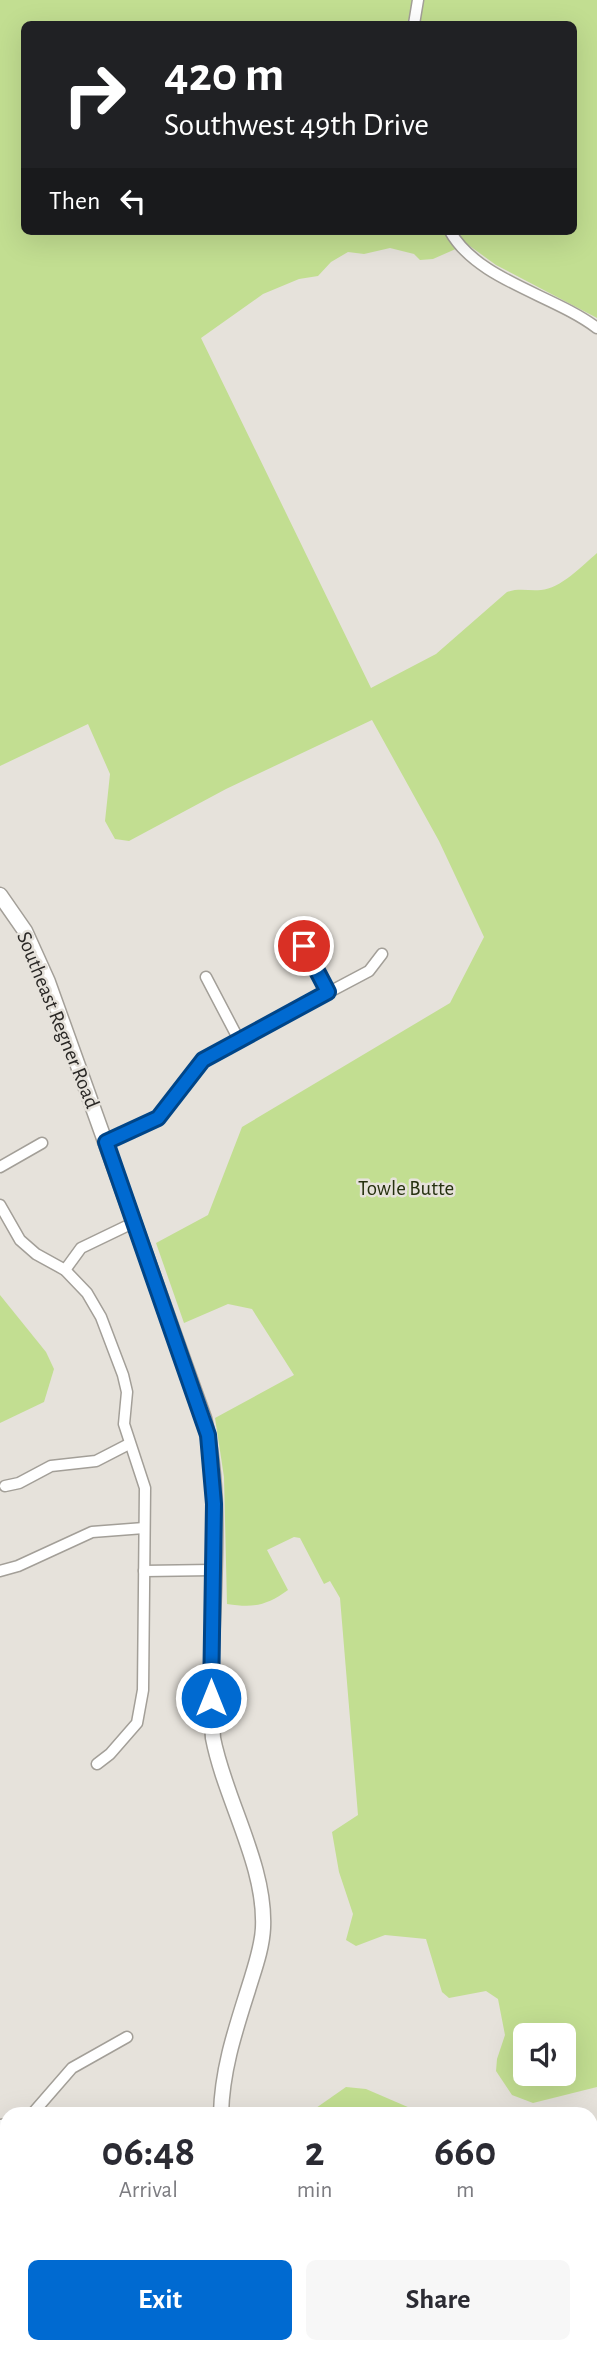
<!DOCTYPE html>
<html lang="en">
<head>
<meta charset="utf-8">
<style>
	body { margin:0; font-family:"Alegreya Sans",sans-serif; background:#f7f7f7; color:#2b2b33; height:100vh; display:flex; flex-direction:column; font-size:26px; white-space:nowrap }
	* { box-sizing:border-box; margin:0 }
	p { font-size:23px; color:#7c7c81 }
	.icon { flex:none; width:38px; height:38px; fill:none; stroke:currentColor; stroke-width:2; stroke-linecap:round; stroke-linejoin:round }
	.map { position:relative; flex:1; overflow:hidden }
	.sheet { position:absolute; left:0px; top:2107px; width:598px; height:247px; display:flex; flex-direction:column; background:#fff; border-radius:21px 21px 0 0; box-shadow:0 7px 28px #0002 }
	.sheet>* { flex:none }
	.top-card { position:absolute; left:21px; top:21px; width:556px; height:214px; border-radius:10px; box-shadow:0 7px 28px #0002; background:#202124; color:#fff; overflow:hidden }
	.buttons { position:absolute; left:513px; top:2023px; display:grid; gap:14px }
	.buttons a { display:grid; place-items:center; width:63px; height:63px; border-radius:10px; background:#fff; box-shadow:0 7px 28px #0002; font-size:35px }
	.pin { position:absolute; display:grid; place-items:center; width:60px; height:60px; color:#fff; margin:-30px; border:4px solid #fff; border-radius:50%; box-shadow:0 2px 7px #0007 }
	.me { position:absolute; width:77px; margin:-38px; rotate:0deg; stroke-linejoin:round; filter:drop-shadow(0 0 5px #0008) }
	.turn { display:flex; align-items:center; gap:24px; height:147px; padding:0 28px; font-size:32px }
	.turn .icon { width:91px; height:91px; stroke-width:2.5 }
	.turn b { display:block; font-size:49px; line-height:60px }
	.then { display:flex; align-items:center; height:66px; padding:0 28px; background:#0003; gap:14px; font-size:26px }
	.eta { display:flex; justify-content:space-evenly; align-items:center; height:119px; text-align:center }
	.eta b { font-size:42px; font-weight:700; line-height:49px }
	.action { display:flex; gap:14px; margin-top:auto; padding:14px 28px }
	.action a { flex:1; height:80px; border-radius:10px; background:#006ad1; color:#fff; font-size:28px; font-weight:700; line-height:80px; text-align:center }
	.action a+a { background:#f7f7f7; color:#2b2b33 }
	.map>svg:first-child { display:block }
	.green { fill:#c2de91; fill-rule:evenodd }
	.lines { fill:none; stroke-linecap:round; stroke-linejoin:round }
	.minor-casing { stroke:#a39f98; stroke-width:13 }
	.tertiary-casing { stroke:#a39f98; stroke-width:15 }
	.secondary-casing { stroke:#a39f98; stroke-width:17 }
	.minor { stroke:#fff; stroke-width:10 }
	.tertiary { stroke:#fff; stroke-width:12 }
	.secondary { stroke:#fff; stroke-width:14 }
	.route-casing { stroke:#004588; stroke-width:18 }
	.route { stroke:#006ad1; stroke-width:12 }
	.labels { text-anchor:middle; dominant-baseline:central; stroke-width:5; stroke-linejoin:round; paint-order:stroke }
	.street-label { font-size:21px; fill:#2a2826; stroke:#e6e2db }
	.park-label { font-size:21px; fill:#25300f; stroke:#e6e2db }
</style>
</head>
<body>
<div class="map">
<svg width="597" height="2353" viewBox="0 0 597 2353">
	<rect width="100%" height="100%" fill="#e6e2db"/>
	<g class="green">
		<path d="M0 0H597V318L496 265 467 244 433 259 420 260 414 254 390 248 364 254 348 252 331 262 318 276 299 279 263 294 201 338 371 688 436 654 507 592C519 588 528 591 541 590 560 589 583 565 597 553V2087L533 2103 512 2095 496 2071 497 2059 505 2035 498 1999 486 1991 449 1998 442 1992 426 1939 385 1935 356 1946 346 1940 353 1914 339 1872 332 1832 358 1815 340 1598 330 1581 324 1584 300 1538 294 1537 267 1550 288 1590C266 1606 253 1608 227 1604L224 1477 215 1418 294 1375 252 1309 228 1304 184 1323 156 1243 208 1215 242 1127 450 1003 484 937 439 841 372 720 226 789 129 841 115 839 105 821 110 774 88 724 0 766ZM24 24H574V231H24ZM525 2035H564V2074H525Z"/>
		<polygon points="0,1295 46,1352 54,1369 44,1402 0,1423"/>
		<polygon points="346,2087 366,2089 424,2114 316,2114 316,2108"/>
		<rect x="592" y="2157" width="5" height="49"/>
		<polygon points="592,2234 597,2234 597,2330 592,2319"/>
	</g>
	<g class="lines">
		<g class="minor-casing">
			<g id="minor">
				<polyline points="414,24 418,0"/>
				<path d="M450 231C477 280 554 295 597 328"/>
				<polyline points="294,928 328,992"/>
				<polyline points="206,977 239,1040"/>
				<polyline points="106,1142 158,1118 192,1072 216,1052 369,971 382,954"/>
				<polyline points="0,1167 42,1143"/>
				<polyline points="0,1205 20,1240 36,1254 65,1270 87,1293 101,1317 123,1375 127,1392 124,1424 145,1488 143,1690 137,1723 110,1754 97,1764"/>
				<polyline points="65,1270 81,1248 135,1222"/>
				<polyline points="5,1486 19,1483 51,1466 96,1461 129,1444"/>
				<polyline points="0,1571 18,1566 92,1532 144,1528"/>
				<polyline points="144,1571 213,1570"/>
				<polyline points="32,2114 72,2068 127,2037"/>
				<polyline points="0,2125 7,2124"/>
				<polyline points="0,2302 7,2298"/>
				<polyline points="219,2353 223,2347"/>
				<polyline points="401,2353 413,2347"/>
			</g>
		</g>
		<g class="tertiary-casing">
			<polyline id="tertiary" points="144,2353 147,2347"/>
		</g>
		<g class="secondary-casing">
			<g id="secondary">
				<path d="M0 895 25 931 48 982 204 1418C228 1516 205 1635 213 1738 225 1800 266 1865 263 1928 262 1949 254 1970 248 1990 235 2031 222 2070 221 2114"/>
				<polyline points="592,2221 597,2221"/>
				<polyline points="0,2228 7,2229"/>
			</g>
		</g>
		<use href="#minor" class="minor"/>
		<use href="#tertiary" class="tertiary"/>
		<use href="#secondary" class="secondary"/>
	</g>
	<g class="lines">
		<g class="route-casing">
			<polyline id="route" points="211,1698 214,1504 208,1435 106,1142 158,1118 203,1060 328,992 304,946"/>
		</g>
		<use href="#route" class="route"/>
	</g>
	<g class="labels">
		<g class="street-label">
			<text transform="translate(58 1020) rotate(68)">Southeast Regner Road</text>
		</g>
		<g class="park-label">
			<text x="406" y="1188">Towle Butte</text>
		</g>
	</g>
</svg>
<div class="buttons">
<a><svg class="icon" aria-label="sound" viewBox="0 0 24 24"><path d="M4 9h4l5-4v14l-5-4H4zM17 9q2 3 0 6"/></svg></a>
</div>
<div class="pin" style="left:304px;top:946px;background:#d93025"><svg class="icon" aria-label="arrive" viewBox="0 0 24 24"><path d="M6 21V4h12l-3 4 3 4H6"/></svg></div>
<svg class="me" style="left:211px;top:1698px" viewBox="-20 -20 40 40"><circle r="17" fill="#006ad1" stroke="#fff" stroke-width="3"/><path d="M0-11L8 9 0 5-8 9z" fill="#fff"/></svg>
<div class="top-card">
<div class="turn"><svg class="icon" aria-label="right" viewBox="0 0 24 24"><path d="M7 20v-9h11M14 6l5 5-5 5"/></svg><div><b>420 m</b>Southwest 49th Drive</div></div>
<div class="then">Then<svg class="icon" aria-label="left" viewBox="0 0 24 24"><path d="M17 20v-9H6M10 6l-5 5 5 5"/></svg></div>
</div>
<section class="sheet">
<div class="eta">
<div><b>06:48</b><p>Arrival</p></div>
<div><b>2</b><p>min</p></div>
<div><b>660</b><p>m</p></div>
</div>
<div class="action"><a>Exit</a><a>Share</a></div>
</section>
</div>
</body>
</html>
